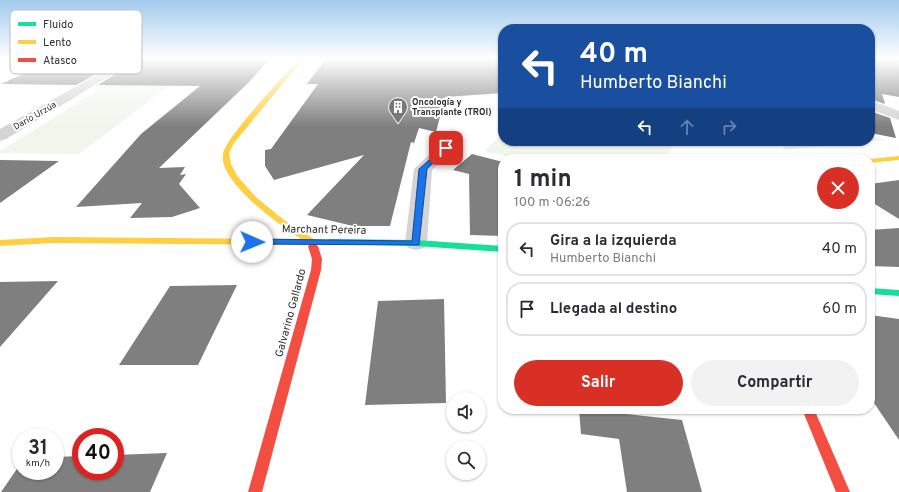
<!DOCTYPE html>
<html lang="es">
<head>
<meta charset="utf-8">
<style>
	body { margin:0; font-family:Overpass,sans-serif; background:#f2f2f3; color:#2b2b33; height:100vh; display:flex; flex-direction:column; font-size:15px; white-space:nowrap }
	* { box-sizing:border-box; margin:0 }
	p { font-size:13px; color:#7c7c81 }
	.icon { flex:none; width:22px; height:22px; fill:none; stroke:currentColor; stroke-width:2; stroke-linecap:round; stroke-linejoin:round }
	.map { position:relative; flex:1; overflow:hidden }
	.details { position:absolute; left:498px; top:154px; width:377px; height:260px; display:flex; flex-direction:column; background:#fff; border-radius:16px; box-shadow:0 1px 3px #0004 }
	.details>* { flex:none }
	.guide { position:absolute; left:498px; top:24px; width:377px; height:122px; border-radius:16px; box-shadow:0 1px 3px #0004; background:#1a4fa0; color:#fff; overflow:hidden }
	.tools { position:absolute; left:446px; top:392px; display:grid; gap:8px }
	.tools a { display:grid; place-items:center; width:40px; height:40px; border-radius:50%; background:#fff; box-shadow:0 1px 3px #0004; font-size:20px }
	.speed { position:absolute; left:12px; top:428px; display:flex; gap:8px; font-size:20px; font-weight:700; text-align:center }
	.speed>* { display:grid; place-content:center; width:52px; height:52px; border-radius:50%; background:#fff; box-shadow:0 1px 3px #0004; line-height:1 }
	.speed small { font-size:10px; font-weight:400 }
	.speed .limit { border:6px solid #d22; background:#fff; color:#111 }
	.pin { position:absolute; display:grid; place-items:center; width:34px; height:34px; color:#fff; margin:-17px; border-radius:8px; box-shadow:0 2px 6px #0006 }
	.me { position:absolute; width:44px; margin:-22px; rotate:91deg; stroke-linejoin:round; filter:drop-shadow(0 0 3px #0008) }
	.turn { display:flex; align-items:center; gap:14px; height:84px; padding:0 16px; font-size:18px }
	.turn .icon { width:52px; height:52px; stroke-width:2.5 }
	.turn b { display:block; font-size:28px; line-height:34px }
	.lanes { display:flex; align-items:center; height:38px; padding:0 16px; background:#0003; justify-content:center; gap:20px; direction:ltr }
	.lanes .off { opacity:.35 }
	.round { display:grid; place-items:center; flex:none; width:42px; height:42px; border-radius:21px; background:#f2f2f3 }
	.overview { display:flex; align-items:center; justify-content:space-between; height:68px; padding:0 16px }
	h1 { font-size:24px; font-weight:700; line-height:30px }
	.primary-button { display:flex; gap:8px; margin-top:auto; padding:8px 16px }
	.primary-button a { flex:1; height:46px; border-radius:24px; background:#d93025; color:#fff; font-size:16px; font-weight:700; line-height:46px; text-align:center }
	.primary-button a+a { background:#f2f2f3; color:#2b2b33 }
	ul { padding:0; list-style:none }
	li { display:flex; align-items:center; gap:12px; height:54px; margin:0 8px 6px; padding:0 8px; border:2px solid #e1e1e2; border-radius:16px }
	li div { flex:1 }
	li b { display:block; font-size:15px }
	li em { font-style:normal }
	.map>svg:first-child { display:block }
	.green { fill:#f1f6ec }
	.building { fill:#7f7f7f }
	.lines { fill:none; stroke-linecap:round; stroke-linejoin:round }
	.street { fill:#d4d4d4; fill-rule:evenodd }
	.fast { fill:#16e098; fill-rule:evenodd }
	.slow { fill:#ffcf43; fill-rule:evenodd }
	.jam { fill:#f24e42; fill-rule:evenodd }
	.route { fill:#1a73e8; stroke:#114b97 }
	.labels { text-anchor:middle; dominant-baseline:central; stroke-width:4; stroke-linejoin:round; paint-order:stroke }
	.far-poi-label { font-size:9px; font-weight:bold; fill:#2f2f2f; stroke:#fff; text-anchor:start }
	.far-street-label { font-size:9px; fill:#2f2f2f; stroke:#fff }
	.street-label { font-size:11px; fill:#2f2f2f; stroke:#fff }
	.key { fill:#fff; stroke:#c1c1c1; stroke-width:1 }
	.key-label { font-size:11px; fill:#2f2f2f }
</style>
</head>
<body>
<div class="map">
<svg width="899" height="492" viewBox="0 0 899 492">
	<rect width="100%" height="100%" fill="#fff"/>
	<g class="green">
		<polygon points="107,85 170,85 79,154 0,153 0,151"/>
		<polygon points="503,133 503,141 674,141 666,159 518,159 484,151"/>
		<polygon points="870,136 888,140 783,150 784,141 870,141"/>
	</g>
	<g class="building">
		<polygon points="56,59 123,59 76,85 1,84"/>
		<polygon points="139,59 269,60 248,83 159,168 185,167 180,175 186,174 179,184 200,208 172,217 130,218 142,203 76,207 141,134 200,86 98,85"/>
		<polygon points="326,59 503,59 503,93 445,97 436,132 419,128 414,143 411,142 390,226 353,226 307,215 364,155 274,180 265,166 265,150 271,149 318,84 307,84"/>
		<polygon points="870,59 899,59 899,97 882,94 885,104 870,99"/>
		<polygon points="870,111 890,118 896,138 870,133"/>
		<polygon points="472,154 503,162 503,236 470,235 469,174 453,170"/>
		<polygon points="0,160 59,161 0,203"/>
		<polygon points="899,180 899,219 870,201 870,184"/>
		<polygon points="899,228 899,267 870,266 870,230"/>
		<polygon points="58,281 0,347 0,282"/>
		<polygon points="237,285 198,365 119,365 170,286"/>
		<polygon points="444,299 446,403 365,405 378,301"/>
		<polygon points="870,315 899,319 899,440 870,397"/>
		<polygon points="579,409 682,420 702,492 627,492 619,439 581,434"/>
		<polygon points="167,453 150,492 1,492 21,463 21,471 55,471 55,457 81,456 81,471 115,471 115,455"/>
	</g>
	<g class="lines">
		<g class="street">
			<polygon points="125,59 138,59 6,139 0,141 0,129"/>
			<polygon points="870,100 899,111 899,120 870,109"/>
			<polygon points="446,143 452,145 454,148 432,170 427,243 424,248 416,250 408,248 405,243 414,169 440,145"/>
		</g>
		<g class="fast">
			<polygon points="329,239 416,240 503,246 503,252 416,246 326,244 325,242"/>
			<polygon points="870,288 899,290 899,296 870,294"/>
		</g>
		<g class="slow">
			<path d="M299 59H303L234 143 229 153 231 164 238 177 257 198 284 220 314 239 332 240 333 242 332 244 317 245 316 248H310L308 245 53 243 0 246V240L53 237 301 239C280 226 218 181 223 154 225 138 285 75 299 59Z"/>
			<polygon points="899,156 899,160 870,163 870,159"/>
		</g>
		<g class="jam">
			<polygon points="313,243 318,246 322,259 321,270 262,492 248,492 311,270 312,259 308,246"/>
			<polygon points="802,409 814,409 850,492 836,492"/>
		</g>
	</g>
	<linearGradient id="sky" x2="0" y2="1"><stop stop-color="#a1caed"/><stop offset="0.46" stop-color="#fff"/><stop offset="1" stop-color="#fff" stop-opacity="0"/></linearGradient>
	<rect width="899" height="127" fill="url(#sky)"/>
	<polygon class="route" points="444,147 449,148 427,169 419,245 252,244 247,242 252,239 412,241 419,169"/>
	<defs>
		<g id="building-pin" transform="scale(1)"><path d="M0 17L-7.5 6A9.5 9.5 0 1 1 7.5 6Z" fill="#787878" stroke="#fff"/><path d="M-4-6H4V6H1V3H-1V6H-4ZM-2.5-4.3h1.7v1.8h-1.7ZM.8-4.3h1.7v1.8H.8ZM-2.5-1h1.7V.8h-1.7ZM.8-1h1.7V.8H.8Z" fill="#fff"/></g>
	</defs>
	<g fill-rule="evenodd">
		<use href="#building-pin" x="398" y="107"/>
	</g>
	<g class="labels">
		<g class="far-poi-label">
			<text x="412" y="102">Oncología y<tspan x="412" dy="10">Transplante (TROI)</tspan></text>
		</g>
		<g class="far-street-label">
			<text transform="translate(35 116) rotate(-30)">Darío Urzúa</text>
		</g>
		<g class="street-label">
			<text transform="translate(324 230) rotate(1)">Marchant Pereira</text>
			<text transform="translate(291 313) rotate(-75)">Galvarino Gallardo</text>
		</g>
	</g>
	<rect x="10" y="10" width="132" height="64" rx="6" class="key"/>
	<rect x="18" y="22" width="18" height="4" fill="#16e098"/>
	<rect x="18" y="40" width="18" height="4" fill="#ffcf43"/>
	<rect x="18" y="58" width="18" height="4" fill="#f24e42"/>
	<g class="key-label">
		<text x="43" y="28">Fluido</text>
		<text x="43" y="46">Lento</text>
		<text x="43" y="64">Atasco</text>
	</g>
</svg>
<div class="tools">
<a><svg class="icon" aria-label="sound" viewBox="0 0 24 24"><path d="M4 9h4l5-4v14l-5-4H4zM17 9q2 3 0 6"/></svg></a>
<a><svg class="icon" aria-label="search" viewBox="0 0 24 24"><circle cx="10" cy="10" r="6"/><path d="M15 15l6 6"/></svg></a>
</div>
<div class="speed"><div>31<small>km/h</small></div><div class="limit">40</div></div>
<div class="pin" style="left:446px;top:148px;background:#d93025"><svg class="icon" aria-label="arrive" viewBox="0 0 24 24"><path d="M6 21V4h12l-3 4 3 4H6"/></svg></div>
<svg class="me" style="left:252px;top:242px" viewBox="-20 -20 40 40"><circle r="19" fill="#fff"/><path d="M0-13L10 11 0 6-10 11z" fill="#1a73e8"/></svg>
<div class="guide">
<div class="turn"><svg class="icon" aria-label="left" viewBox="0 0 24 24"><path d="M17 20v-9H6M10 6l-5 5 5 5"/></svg><div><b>40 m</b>Humberto Bianchi</div></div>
<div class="lanes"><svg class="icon" aria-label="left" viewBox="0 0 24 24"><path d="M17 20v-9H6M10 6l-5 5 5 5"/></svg><svg class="icon off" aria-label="ahead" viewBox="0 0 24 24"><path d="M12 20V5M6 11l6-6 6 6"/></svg><svg class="icon off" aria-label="right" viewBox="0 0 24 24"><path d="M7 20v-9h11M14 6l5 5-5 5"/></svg></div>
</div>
<section class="details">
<div class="overview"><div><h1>1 min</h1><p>100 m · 06:26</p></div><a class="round" style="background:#d93025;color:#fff"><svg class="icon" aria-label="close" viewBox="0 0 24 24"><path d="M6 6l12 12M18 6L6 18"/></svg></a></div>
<ul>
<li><svg class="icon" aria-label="left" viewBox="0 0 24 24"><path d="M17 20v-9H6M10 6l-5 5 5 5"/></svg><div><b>Gira a la izquierda</b><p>Humberto Bianchi</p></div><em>40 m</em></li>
<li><svg class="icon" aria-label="arrive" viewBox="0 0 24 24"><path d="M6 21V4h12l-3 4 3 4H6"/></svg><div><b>Llegada al destino</b></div><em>60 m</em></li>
</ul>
<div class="primary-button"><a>Salir</a><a>Compartir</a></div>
</section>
</div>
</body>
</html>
